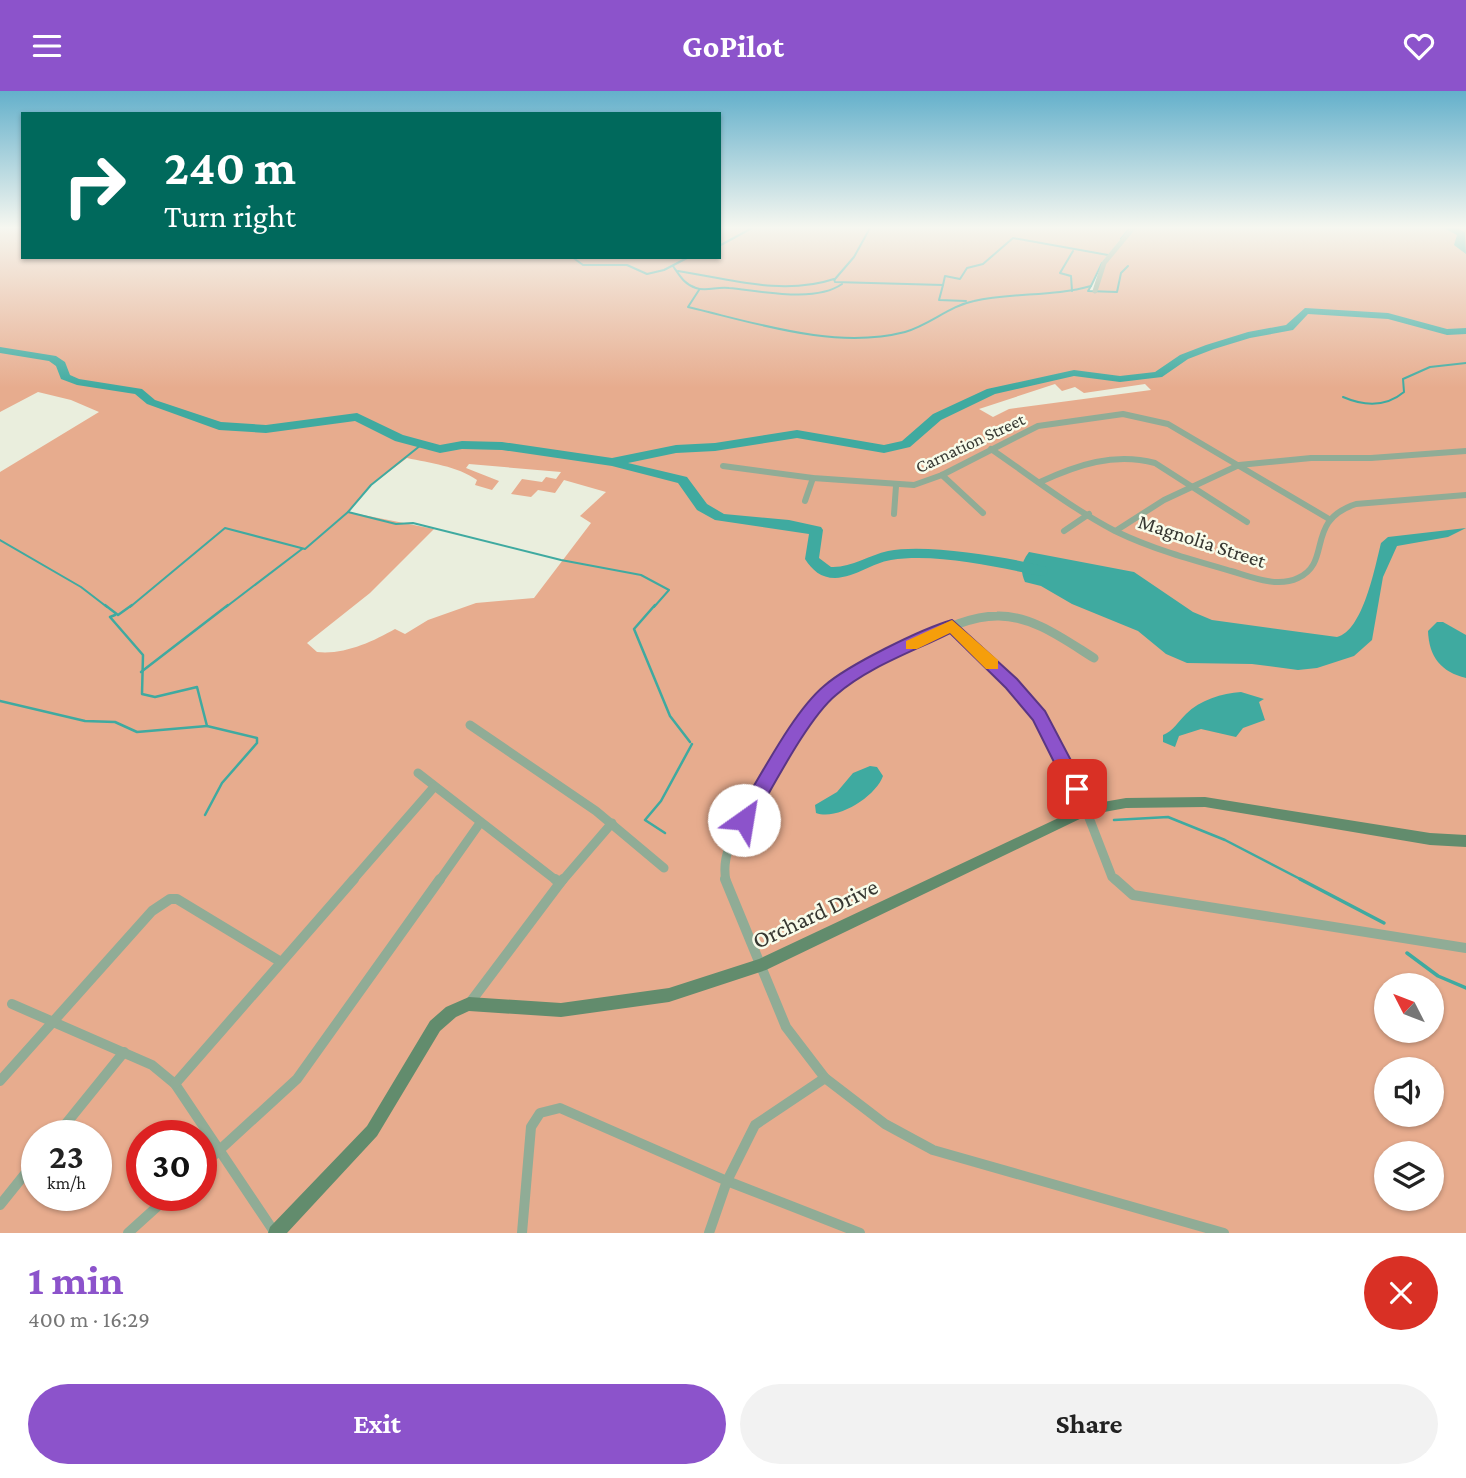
<!DOCTYPE html>
<html lang="en">
<head>
<meta charset="utf-8">
<style>
	body { margin:0; font-family:"Crimson Pro",serif; background:#f2f2f2; color:#222; height:100vh; display:flex; flex-direction:column; font-size:26px; white-space:nowrap }
	* { box-sizing:border-box; margin:0 }
	p { font-size:23px; color:#767676 }
	.icon { flex:none; width:38px; height:38px; fill:none; stroke:currentColor; stroke-width:2; stroke-linecap:round; stroke-linejoin:round }
	.map { position:relative; height:1142px; overflow:hidden }
	.details { display:flex; flex-direction:column; background:#fff; flex:1 }
	.details>* { flex:none }
	.guide { position:absolute; left:21px; top:21px; width:700px; height:147px; border-radius:0px; box-shadow:0 2px 5px #0004; background:#00695c; color:#fff; overflow:hidden }
	.needle { width:46px; rotate:312deg }
	.controls { position:absolute; left:1374px; top:882px; display:grid; gap:14px }
	.controls a { display:grid; place-items:center; width:70px; height:70px; border-radius:50%; background:#fff; box-shadow:0 2px 5px #0004; font-size:35px }
	.speed { position:absolute; left:21px; top:1029px; display:flex; gap:14px; font-size:35px; font-weight:700; text-align:center }
	.speed>* { display:grid; place-content:center; width:91px; height:91px; border-radius:50%; background:#fff; box-shadow:0 2px 5px #0004; line-height:1 }
	.speed small { font-size:18px; font-weight:400 }
	.speed .limit { border:10px solid #d22; background:#fff; color:#111 }
	.pin { position:absolute; display:grid; place-items:center; width:60px; height:60px; color:#fff; margin:-30px; border-radius:14px; box-shadow:0 4px 10px #0006 }
	.me { position:absolute; width:77px; margin:-38px; rotate:32deg; stroke-linejoin:round; filter:drop-shadow(0 0 5px #0008) }
	.turn { display:flex; align-items:center; gap:24px; height:147px; padding:0 28px; font-size:32px }
	.turn .icon { width:91px; height:91px; stroke-width:2.5 }
	.turn b { display:block; font-size:49px; line-height:60px }
	.round { display:grid; place-items:center; flex:none; width:74px; height:74px; border-radius:37px; background:#f2f2f2 }
	.head { display:flex; align-items:center; justify-content:space-between; height:119px; padding:0 28px }
	h1 { font-size:42px; font-weight:700; line-height:52px; color:#8c53cb }
	.primary-button { display:flex; gap:14px; margin-top:auto; padding:14px 28px }
	.primary-button a { flex:1; height:80px; border-radius:42px; background:#8c53cb; color:#fff; font-size:28px; font-weight:700; line-height:80px; text-align:center }
	.primary-button a+a { background:#f2f2f2; color:#222 }
	header { display:flex; justify-content:space-between; align-items:center; height:91px; padding:0 28px; background:#8c53cb; color:#fff; font-size:32px; font-weight:700 }
	.map>svg:first-child { display:block }
	.green { fill:#e7ac8e; fill-rule:evenodd }
	.water { fill:#3faaa0 }
	.lines { fill:none; stroke-linecap:round; stroke-linejoin:round }
	.stream-far2 { stroke:#3faaa0; stroke-width:2 }
	.stream-far1 { stroke:#3faaa0; stroke-width:2.5 }
	.stream { stroke:#3faaa0; stroke-width:3.5 }
	.river { fill:#3faaa0; fill-rule:evenodd }
	.street-far3 { stroke:#90ac96; stroke-width:5 }
	.street-far2 { stroke:#90ac96; stroke-width:6 }
	.street-far1 { stroke:#90ac96; stroke-width:9 }
	.street { stroke:#90ac96; stroke-width:10 }
	.secondary { fill:#628c6d; fill-rule:evenodd }
	.route { fill:#8c53cb; stroke:#5b3684; stroke-width:2 }
	.slow { fill:#f59e0b }
	.labels { text-anchor:middle; dominant-baseline:central; stroke-width:5; stroke-linejoin:round; paint-order:stroke }
	.far-street-label { font-size:18px; fill:#363731; stroke:#f8fcea }
	.street-label { font-size:21px; fill:#363731; stroke:#f8fcea }
	.near-street-label { font-size:24px; fill:#363731; stroke:#f8fcea }
</style>
</head>
<body>
<header><svg class="icon" aria-label="menu" viewBox="0 0 24 24"><path d="M4 6h16M4 12h16M4 18h16"/></svg>GoPilot<svg class="icon" aria-label="heart" viewBox="0 0 24 24"><path d="M12 20l-8-8c-3-5 5-10 8-4 3-6 11-1 8 4z"/></svg></header>
<div class="map">
<svg width="1466" height="1142" viewBox="0 0 1466 1142">
	<rect width="100%" height="100%" fill="#eaeedd"/>
	<path class="green" d="M0 137H23V166H719V137H1130L1101 172 1088 200 1096 201 1104 174 1135 137H1466V1142H0V381L99 321 71 309 38 301 0 321ZM1055 293 1062 300 1075 296 1084 302 1145 293 1151 299 1009 318 993 326 979 318ZM407 367C430 372 457 375 477 389L475 394 492 399 499 390 466 377 469 373 561 381 556 388 546 386 542 391 522 388 511 403 531 406 538 399 555 402 564 389 606 401 580 425 591 432 534 507 476 512 428 529 405 543 395 538C372 551 344 564 317 561L307 552 370 502 434 438 348 421 371 394ZM1386 894H1432V940H1386ZM1386 978H1432V1024H1386ZM37 1045H96V1104H37ZM142 1045H201V1104H142ZM1386 1062H1432V1108H1386Z"/>
	<g class="water">
		<path d="M1466 437 1448 446 1397 455 1383 486 1372 549 1354 565 1317 577 1298 579 1252 573 1187 572 1166 563 1138 540 1072 513 1041 495 1025 491C1020 480 1021 471 1029 461L1134 481 1193 521 1212 529 1337 546C1363 540 1375 476 1381 452L1388 446Z"/>
		<path d="M1437 531H1443L1466 544V587C1441 581 1429 566 1428 540Z"/>
		<path d="M1241 601 1264 608 1259 611 1265 629 1243 637 1236 646 1201 638 1179 645 1175 656 1163 651V644C1173 640 1178 631 1186 623 1200 609 1222 602 1241 601Z"/>
		<path d="M870 675 877 676 883 685C876 705 838 730 816 722L815 714 837 701 853 682Z"/>
	</g>
	<g class="lines">
		<g class="stream-far2">
			<polyline points="1121,148 1130,137"/>
			<polyline points="719,155 752,137"/>
			<polyline points="572,166 583,174 627,174 647,183 664,179 689,166"/>
			<path d="M673 175C680 185 684 193 696 197 706 201 718 195 729 197 761 200 815 212 842 193"/>
			<path d="M678 180C729 188 783 205 834 188L835 191 943 194 945 185 960 188 967 177 983 173 1013 147 1108 164"/>
			<polyline points="835,188 854,166 870,137"/>
			<polyline points="943,194 939,209 966,210"/>
			<polyline points="1091,195 1088,200 1117,201 1121,182 1128,175"/>
			<path d="M699 199 688 216C756 232 835 259 905 241 930 234 949 215 974 210 1012 201 1053 206 1091 195L1102 172"/>
			<polyline points="1072,200 1071,185 1060,182 1073,160"/>
			<path d="M1343 306C1364 315 1386 316 1404 301L1403 288 1430 276 1466 272"/>
			<polyline points="348,421 371,394 421,354"/>
			<polyline points="0,449 81,496 107,516"/>
			<polyline points="130,516 225,437 305,458 348,421 396,433 413,432 561,469 641,484 669,499 654,516"/>
			<polyline points="226,516 302,458"/>
		</g>
		<g class="stream-far1">
			<polyline points="105,514 118,524 132,514"/>
			<polyline points="655,514 634,538 670,625 690,651"/>
			<polyline points="115,524 110,526 143,564 142,603 155,606 197,596 207,635 257,647 257,652 222,692 205,724"/>
			<polyline points="141,581 228,514"/>
			<polyline points="0,610 85,630 115,631 137,641 207,635"/>
			<polyline points="1114,729 1168,726 1225,749 1304,790"/>
			<polyline points="665,742 645,729 661,710 692,653"/>
		</g>
		<g class="stream">
			<polyline points="1300,788 1384,832"/>
			<polyline points="1407,862 1438,885 1466,897"/>
		</g>
		<g class="river">
			<polygon points="1444,137 1456,137 1465,141 1466,163 1454,154 1457,144"/>
			<path d="M1305 217 1388 222 1447 238 1466 237V243L1447 244 1388 228 1308 223 1293 239 1250 247 1214 258 1188 268 1162 286 1120 291 1074 285 995 303 941 329 910 356 884 362 797 347 715 360 676 362 628 372 687 386 707 413 724 423 789 429 821 436 823 439 819 467 831 476C851 477 869 464 888 460 925 452 1009 466 1046 476L1048 480 1046 484 1041 485C996 476 937 462 891 469 872 472 856 486 835 487 821 487 812 479 805 468L809 443 715 429 697 419 678 392 612 375 502 359 462 358 440 362 395 350 355 330 266 342 219 339 147 313 135 303 77 294 61 288 56 275 49 270 0 262V256L56 265 65 271 70 284 79 288 142 298 155 309 221 331 266 334 357 322 403 344 440 354 462 350 502 351 612 367 676 354 715 352 797 339 884 354 902 350 933 323 987 298 1074 279 1120 285 1155 281 1180 264 1206 254 1248 241 1286 234Z"/>
		</g>
		<polyline class="street-far3" points="1095,200 1104,172 1133,137"/>
		<g class="street-far2">
			<path d="M991 358C1032 386 1071 417 1115 440 1152 458 1192 469 1231 480 1251 486 1277 497 1298 487 1333 471 1304 430 1356 413L1466 404"/>
			<polyline points="723,375 813,387 914,394 942,384 1038,335 1123,323 1168,333 1329,428"/>
			<polyline points="942,384 983,422"/>
			<path d="M1040 391C1077 374 1114 361 1155 372L1247 431"/>
			<polyline points="805,410 813,387"/>
			<polyline points="894,423 896,395"/>
			<polyline points="1117,439 1164,409 1239,374 1311,367 1371,367 1466,360"/>
			<polyline points="1064,440 1089,423"/>
		</g>
		<g class="street-far1">
			<polyline points="952,535 1012,593 1039,625 1086,719 1112,786 1117,790"/>
			<polyline points="470,634 596,720 664,777"/>
			<polyline points="418,682 557,790"/>
			<polyline points="352,790 434,696"/>
			<polyline points="439,790 480,732"/>
			<polyline points="562,790 612,732"/>
			<path d="M726 790C720 760 739 737 753 712 777 671 801 619 840 591 863 574 891 564 916 552 941 540 969 525 997 525 1032 524 1065 549 1094 567"/>
		</g>
		<g class="street">
			<polyline points="555,788 560,792"/>
			<polyline points="725,788 786,936 825,987 885,1033 933,1059 1224,1142"/>
			<polyline points="1115,788 1133,804 1466,857"/>
			<polyline points="12,913 152,974 175,993 275,1142"/>
			<polyline points="469,913 563,788"/>
			<polyline points="0,990 152,820 170,808 177,808 281,871"/>
			<polyline points="175,993 354,788"/>
			<polyline points="56,1045 124,961"/>
			<polyline points="201,1076 297,988 440,788"/>
			<polyline points="0,1114 37,1068"/>
			<polyline points="128,1142 170,1104"/>
			<polyline points="522,1142 531,1036 540,1022 560,1017 727,1090 860,1142"/>
			<polyline points="709,1142 727,1090 755,1034 825,987"/>
		</g>
		<polygon class="secondary" points="1205,706 1430,742 1466,744 1466,756 1430,754 1205,716 1126,717 1088,724 766,879 669,911 561,926 469,920 456,926 440,940 377,1045 287,1142 268,1142 270,1136 367,1035 430,930 446,916 469,906 561,912 669,897 759,868 1086,714 1126,707"/>
	</g>
	<linearGradient id="sky" x2="0" y2="1"><stop stop-color="#64b0cb"/><stop offset="0.46" stop-color="#f6f7f0"/><stop offset="1" stop-color="#f6f7f0" stop-opacity="0"/></linearGradient>
	<rect width="1466" height="297" fill="url(#sky)"/>
	<path class="route" d="M952 529 1017 588 1045 620 1086 698 1083 703H1070L1033 629 1006 597 950 542C912 561 868 576 836 604 807 628 771 700 750 735H737L735 729 737 723C760 687 792 622 824 595 848 574 921 538 952 529Z"/>
	<polygon class="slow" points="952,529 998,569 998,578 986,578 950,542 917,558 906,558 906,550"/>
	<g class="labels">
		<g class="far-street-label">
			<text transform="translate(970 352) rotate(-25)">Carnation Street</text>
		</g>
		<g class="street-label">
			<text transform="translate(1202 450) rotate(18)">Magnolia Street</text>
		</g>
		<g class="near-street-label">
			<text transform="translate(815 822) rotate(-25)">Orchard Drive</text>
		</g>
	</g>
</svg>
<div class="controls">
<a><svg class="needle" viewBox="-14 -14 28 28"><path d="M0-13l5 13h-10z" fill="#e53935"/><path d="M0 13l5-13h-10z" fill="#767676"/></svg></a>
<a><svg class="icon" aria-label="sound" viewBox="0 0 24 24"><path d="M4 9h4l5-4v14l-5-4H4zM17 9q2 3 0 6"/></svg></a>
<a><svg class="icon" aria-label="layers" viewBox="0 0 24 24"><path d="M12 4l9 5-9 5-9-5zM3 14l9 5 9-5"/></svg></a>
</div>
<div class="speed"><div>23<small>km/h</small></div><div class="limit">30</div></div>
<div class="pin" style="left:1077px;top:698px;background:#d93025"><svg class="icon" aria-label="arrive" viewBox="0 0 24 24"><path d="M6 21V4h12l-3 4 3 4H6"/></svg></div>
<svg class="me" style="left:744px;top:729px" viewBox="-20 -20 40 40"><circle r="19" fill="#fff"/><path d="M0-13L10 11 0 6-10 11z" fill="#8c53cb"/></svg>
<div class="guide">
<div class="turn"><svg class="icon" aria-label="right" viewBox="0 0 24 24"><path d="M7 20v-9h11M14 6l5 5-5 5"/></svg><div><b>240 m</b>Turn right</div></div>
</div>
</div>
<section class="details">
<div class="head"><div><h1>1 min</h1><p>400 m · 16:29</p></div><a class="round" style="background:#d93025;color:#fff"><svg class="icon" aria-label="close" viewBox="0 0 24 24"><path d="M6 6l12 12M18 6L6 18"/></svg></a></div>
<div class="primary-button"><a>Exit</a><a>Share</a></div>
</section>
</body>
</html>
